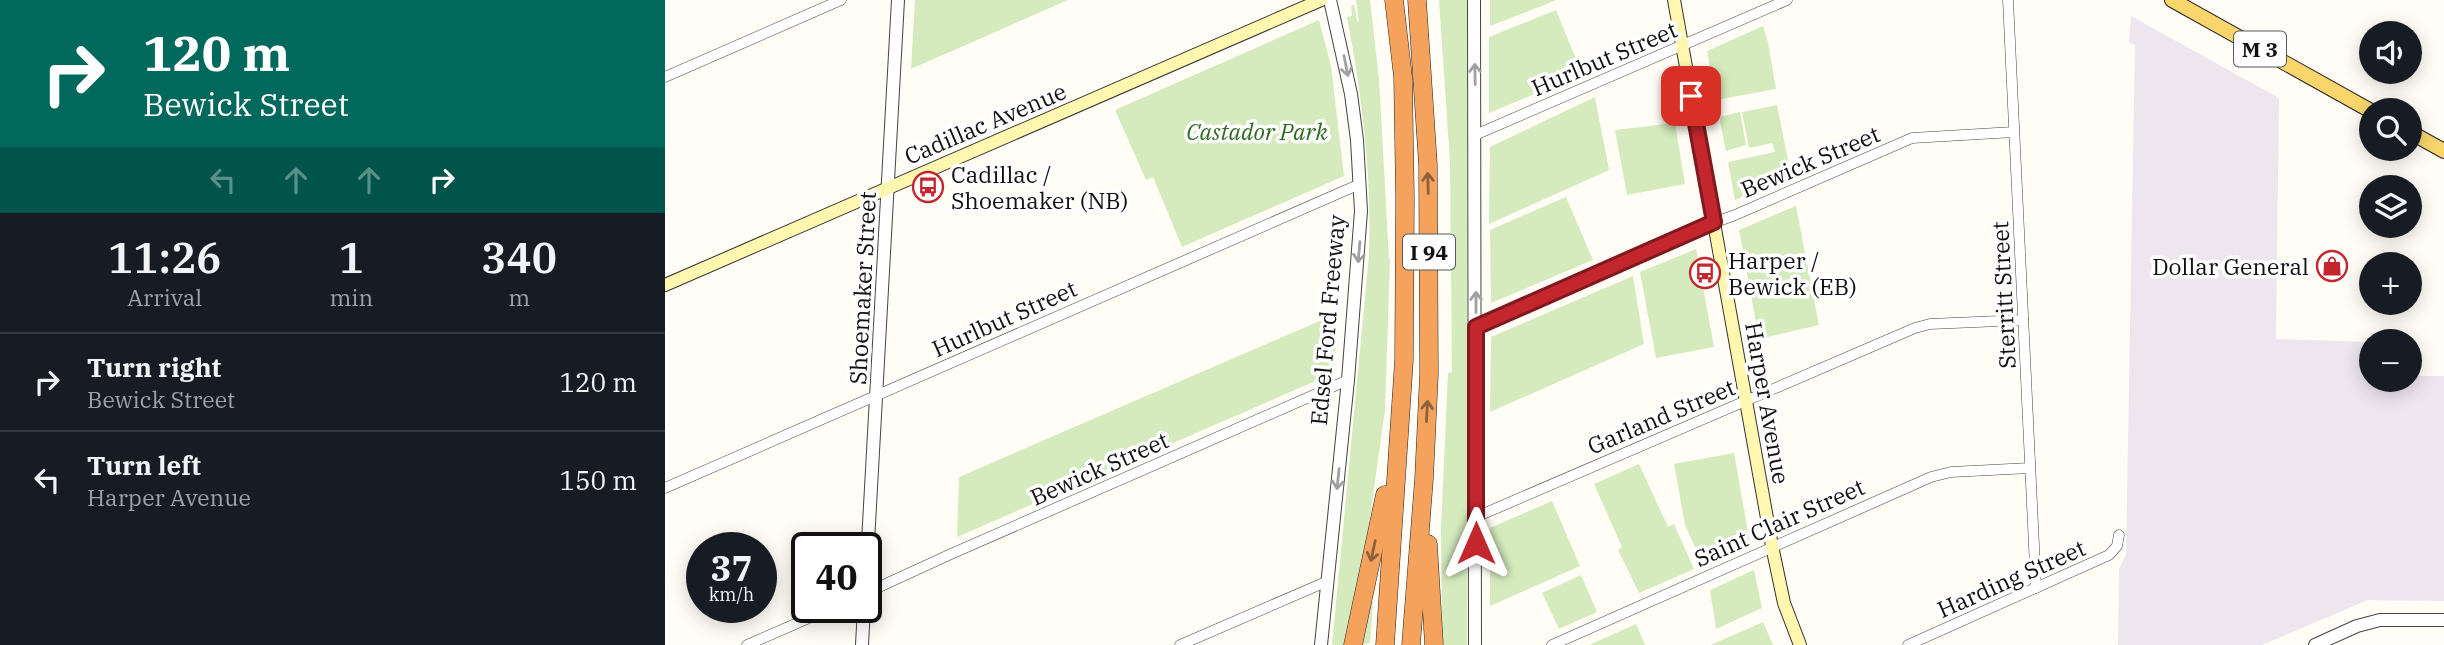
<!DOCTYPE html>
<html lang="en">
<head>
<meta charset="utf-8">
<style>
	body { margin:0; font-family:"IBM Plex Serif",serif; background:#20242c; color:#f1f3f6; height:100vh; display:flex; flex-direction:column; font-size:26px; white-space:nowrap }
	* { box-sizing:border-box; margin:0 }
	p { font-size:23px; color:#9ea1a6 }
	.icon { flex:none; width:38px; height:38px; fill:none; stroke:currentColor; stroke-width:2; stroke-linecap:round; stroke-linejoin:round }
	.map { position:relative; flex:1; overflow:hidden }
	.side { display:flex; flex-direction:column; background:#171b24; width:665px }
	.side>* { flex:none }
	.top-card { background:#00695c; color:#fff; overflow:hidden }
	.fabs { position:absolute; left:1694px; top:21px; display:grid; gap:14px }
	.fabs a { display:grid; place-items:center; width:63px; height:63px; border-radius:50%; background:#171b24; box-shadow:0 4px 18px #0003; font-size:35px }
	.speed { position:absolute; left:21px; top:532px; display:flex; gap:14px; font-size:35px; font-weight:700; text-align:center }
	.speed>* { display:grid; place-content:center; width:91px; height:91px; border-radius:50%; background:#171b24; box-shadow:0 4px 18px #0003; line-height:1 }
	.speed small { font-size:18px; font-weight:400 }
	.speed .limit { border:4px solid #111; border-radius:10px; background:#fff; color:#111 }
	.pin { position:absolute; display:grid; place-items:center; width:60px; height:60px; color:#fff; margin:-30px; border-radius:14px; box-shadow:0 4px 10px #0006 }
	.me { position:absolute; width:77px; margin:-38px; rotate:0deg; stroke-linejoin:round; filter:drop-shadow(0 0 5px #0008) }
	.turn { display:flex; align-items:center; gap:24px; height:147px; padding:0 28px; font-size:32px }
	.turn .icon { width:91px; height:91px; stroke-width:2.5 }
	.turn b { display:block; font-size:49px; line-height:60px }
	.lanes { display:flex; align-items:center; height:66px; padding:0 28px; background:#0003; justify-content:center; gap:35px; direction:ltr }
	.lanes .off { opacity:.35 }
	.eta { display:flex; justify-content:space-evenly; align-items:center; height:119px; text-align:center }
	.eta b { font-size:42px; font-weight:600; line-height:49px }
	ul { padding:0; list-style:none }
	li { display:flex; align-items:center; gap:21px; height:98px; padding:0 28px; border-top:2px solid #363941 }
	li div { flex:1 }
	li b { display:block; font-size:26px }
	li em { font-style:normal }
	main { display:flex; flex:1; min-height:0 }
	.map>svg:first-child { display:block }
	.industrial { fill:#eee6ef }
	.green { fill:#d5ebbd }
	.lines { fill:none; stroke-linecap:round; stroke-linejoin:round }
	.minor-casing { stroke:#444; stroke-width:11 }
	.tertiary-casing { stroke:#444; stroke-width:14 }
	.secondary-casing { stroke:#333; stroke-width:14 }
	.primary-casing { stroke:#222; stroke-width:16 }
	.motorway-casing { stroke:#222; stroke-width:19 }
	.minor { stroke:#fff; stroke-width:10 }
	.tertiary { stroke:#fff; stroke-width:12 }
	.secondary { stroke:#fff6b0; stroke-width:12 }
	.primary { stroke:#f9d66b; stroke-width:14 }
	.motorway { stroke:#f5a25d; stroke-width:18 }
	.oneway { stroke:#a0a0a0 }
	.oneway2 { stroke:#8e613b }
	.route-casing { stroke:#7f191e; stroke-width:18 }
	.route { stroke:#c4262e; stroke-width:12 }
	.labels { text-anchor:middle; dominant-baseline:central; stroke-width:7; stroke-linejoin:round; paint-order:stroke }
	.shield { fill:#fff; stroke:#585858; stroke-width:2 }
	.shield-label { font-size:21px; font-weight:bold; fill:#111 }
	.street-label { font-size:23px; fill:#111; stroke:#fff }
	.park-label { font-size:23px; font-style:italic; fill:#2f6b1f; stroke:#fff }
	.poi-label { font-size:23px; fill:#111; stroke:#fff; text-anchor:start }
</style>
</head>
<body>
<main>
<section class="side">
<div class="top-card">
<div class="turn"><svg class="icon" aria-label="right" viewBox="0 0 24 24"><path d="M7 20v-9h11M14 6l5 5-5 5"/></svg><div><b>120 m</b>Bewick Street</div></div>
<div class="lanes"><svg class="icon off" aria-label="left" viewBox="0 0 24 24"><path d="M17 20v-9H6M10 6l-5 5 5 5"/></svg><svg class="icon off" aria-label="ahead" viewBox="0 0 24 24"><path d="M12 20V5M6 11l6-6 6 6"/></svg><svg class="icon off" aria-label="ahead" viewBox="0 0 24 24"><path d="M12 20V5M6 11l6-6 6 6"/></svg><svg class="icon" aria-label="right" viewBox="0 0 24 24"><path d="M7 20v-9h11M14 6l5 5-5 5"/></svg></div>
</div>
<div class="eta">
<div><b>11:26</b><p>Arrival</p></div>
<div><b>1</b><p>min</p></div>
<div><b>340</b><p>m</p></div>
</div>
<ul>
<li><svg class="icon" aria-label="right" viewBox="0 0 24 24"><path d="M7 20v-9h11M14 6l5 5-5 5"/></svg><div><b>Turn right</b><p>Bewick Street</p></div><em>120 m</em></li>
<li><svg class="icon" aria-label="left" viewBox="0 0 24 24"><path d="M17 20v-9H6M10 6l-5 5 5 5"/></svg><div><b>Turn left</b><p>Harper Avenue</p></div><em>150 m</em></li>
</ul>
</section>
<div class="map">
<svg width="1779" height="645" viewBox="0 0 1779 645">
	<rect width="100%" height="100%" fill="#fffdf5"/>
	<polygon class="industrial" points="1466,16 1614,98 1611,339 1706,342 1706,380 1745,380 1745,376 1779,376 1779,601 1703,600 1597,645 1453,645 1454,569 1461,554 1470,45 1464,42"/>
	<g class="green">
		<polygon points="250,0 403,0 246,69"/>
		<path d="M691 0H705L714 79 724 259H725L720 410 696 582 685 645H667L704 255C707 174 697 96 682 17L687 16 686 6 689 4 692 21 694 22Z"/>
		<polygon points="774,0 802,0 802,645 778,645 777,632 776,528 783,373 787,372 785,162"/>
		<polygon points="825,0 892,0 825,26"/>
		<polygon points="891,10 917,74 824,113 824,37"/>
		<polygon points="654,20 666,66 679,176 517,247 488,177 481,180 450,110"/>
		<polygon points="1098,26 1103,42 1111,89 1051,100 1042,51"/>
		<polygon points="930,97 944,170 824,224 825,147"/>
		<polygon points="1112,105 1126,175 1070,200 1063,162 1110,152 1107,143 1084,148 1077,112"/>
		<polygon points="1075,112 1081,145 1061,151 1054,117"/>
		<polygon points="1010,123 1020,184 962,195 950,130"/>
		<polygon points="901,197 928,260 826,303 825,230"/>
		<polygon points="1131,206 1154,325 1094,339 1074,230"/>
		<polygon points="1031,249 1049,347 991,358 975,272"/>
		<polygon points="968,276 979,344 825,412 826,337"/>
		<polygon points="673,313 669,373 292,537 294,477"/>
		<polygon points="1069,453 1085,543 1038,565 1020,525 1009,464"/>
		<polygon points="974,464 1003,527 1009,524 1029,569 974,593 953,550 957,547 929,484"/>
		<polygon points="887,501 915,566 825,606 825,528"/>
		<polygon points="1089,570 1097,608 1051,629 1045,590"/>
		<polygon points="916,575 932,612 894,629 877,593"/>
		<polygon points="704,601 708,602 705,643 696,645"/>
		<polygon points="1098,622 1108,645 1046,645"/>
		<polygon points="971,624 980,645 924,645"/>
	</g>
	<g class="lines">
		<g class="minor-casing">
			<g id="minor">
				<polyline points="1343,0 1371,588"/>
				<polyline points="0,77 176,0"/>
				<polyline points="810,135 1122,0"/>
				<polyline points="811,327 1029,230 1070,215 1247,138 1349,132"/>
				<polyline points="0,488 695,184"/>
				<polyline points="811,517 1250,328 1265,324 1358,320"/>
				<polyline points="201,593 286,554 683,380"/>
				<polyline points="82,645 169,607"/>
				<polyline points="515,645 663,581"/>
				<polyline points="887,645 1266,477 1286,472 1365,468"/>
				<polyline points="1243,645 1444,555 1452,546 1454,535"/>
			</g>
		</g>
		<g class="tertiary-casing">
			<g id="tertiary">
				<polyline points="809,0 810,645"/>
				<polyline points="201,578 233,0"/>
				<polyline points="197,645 199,607"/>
				<polyline points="656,645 683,380 696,211 692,140 686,94 665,0"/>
				<polyline points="1650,645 1692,626 1715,620 1779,620"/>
			</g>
		</g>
		<g class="secondary-casing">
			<g id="secondary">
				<polyline points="1009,0 1107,546 1119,603 1135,645"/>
				<polyline points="0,285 656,0"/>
			</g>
		</g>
		<g class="primary-casing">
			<g id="primary">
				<polyline points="1507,0 1706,111"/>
				<polyline points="1745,132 1779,151"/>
			</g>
		</g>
		<g class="motorway-casing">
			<g id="motorway">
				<polyline points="763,544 769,645"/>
				<polyline points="688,645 720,495"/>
				<polyline points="720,645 739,360 740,198 738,77 729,0"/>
				<polyline points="746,645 759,479 764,374 763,165 752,0"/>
			</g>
		</g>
		<use href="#minor" class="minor"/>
		<use href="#tertiary" class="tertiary"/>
		<use href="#secondary" class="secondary"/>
		<use href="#primary" class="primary"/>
		<use href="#motorway" class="motorway"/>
	</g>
	<defs><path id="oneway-shaft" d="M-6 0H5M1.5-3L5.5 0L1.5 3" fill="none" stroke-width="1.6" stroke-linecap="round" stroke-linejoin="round" transform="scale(1.75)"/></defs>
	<g class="oneway">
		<use href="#oneway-shaft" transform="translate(681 66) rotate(79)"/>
		<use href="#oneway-shaft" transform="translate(810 74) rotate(-91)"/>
		<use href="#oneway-shaft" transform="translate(694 252) rotate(95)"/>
		<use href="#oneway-shaft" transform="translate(811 302) rotate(-90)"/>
		<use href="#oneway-shaft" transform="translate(673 479) rotate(96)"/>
	</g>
	<g class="oneway2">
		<use href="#oneway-shaft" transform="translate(763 183) rotate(-91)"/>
		<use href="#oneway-shaft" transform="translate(762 411) rotate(-87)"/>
		<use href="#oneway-shaft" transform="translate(708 551) rotate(102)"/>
	</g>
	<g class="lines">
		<g class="route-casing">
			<polyline id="route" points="811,543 811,327 1049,222 1026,96"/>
		</g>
		<use href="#route" class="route"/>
	</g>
	<defs>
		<g id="bus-ring" transform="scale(1.575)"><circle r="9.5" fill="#fff" stroke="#c4262e" stroke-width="1.5"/><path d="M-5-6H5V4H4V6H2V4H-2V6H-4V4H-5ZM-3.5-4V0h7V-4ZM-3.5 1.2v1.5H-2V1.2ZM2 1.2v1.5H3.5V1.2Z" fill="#c4262e"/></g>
		<g id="shop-ring" transform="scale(1.575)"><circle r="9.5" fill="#fff" stroke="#c4262e" stroke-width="1.5"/><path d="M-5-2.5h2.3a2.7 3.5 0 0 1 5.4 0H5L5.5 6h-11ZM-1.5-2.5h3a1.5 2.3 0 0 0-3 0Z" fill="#c4262e"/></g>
	</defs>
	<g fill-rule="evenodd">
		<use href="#bus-ring" x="263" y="187"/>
		<use href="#shop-ring" x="1667" y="266"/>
		<use href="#bus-ring" x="1040" y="273"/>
	</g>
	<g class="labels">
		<g class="shield">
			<rect x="1569" y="31.5" width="52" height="35" rx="5"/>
			<rect x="738" y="234.5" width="52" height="35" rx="5"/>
		</g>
		<g class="shield-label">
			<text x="1595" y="49">M 3</text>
			<text x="764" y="252">I 94</text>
		</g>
		<g class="street-label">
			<text transform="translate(939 58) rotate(-23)">Hurlbut Street</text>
			<text transform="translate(320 123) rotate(-23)">Cadillac Avenue</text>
			<text transform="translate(1145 161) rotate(-23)">Bewick Street</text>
			<text transform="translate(197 288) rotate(-87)">Shoemaker Street</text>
			<text transform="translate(1338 295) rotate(-93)">Sterritt Street</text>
			<text transform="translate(339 318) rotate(-24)">Hurlbut Street</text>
			<text transform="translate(662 320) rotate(-85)">Edsel Ford Freeway</text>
			<text transform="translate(1103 403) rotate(80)">Harper Avenue</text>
			<text transform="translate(996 416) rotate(-23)">Garland Street</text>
			<text transform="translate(434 468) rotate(-24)">Bewick Street</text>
			<text transform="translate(1114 522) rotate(-24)">Saint Clair Street</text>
			<text transform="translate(1346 578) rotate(-24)">Harding Street</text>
		</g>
		<g class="park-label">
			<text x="592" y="131">Castador Park</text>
		</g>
		<g class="poi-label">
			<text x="286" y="174">Cadillac /<tspan x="286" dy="26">Shoemaker (NB)</tspan></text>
			<text x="1063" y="260">Harper /<tspan x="1063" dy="26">Bewick (EB)</tspan></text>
			<text x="1644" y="266" text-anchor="end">Dollar General</text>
		</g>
	</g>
</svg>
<div class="fabs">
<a><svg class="icon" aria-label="sound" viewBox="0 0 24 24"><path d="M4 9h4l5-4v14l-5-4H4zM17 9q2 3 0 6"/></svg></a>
<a><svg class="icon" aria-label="search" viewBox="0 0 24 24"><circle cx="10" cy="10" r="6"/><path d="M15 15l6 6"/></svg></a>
<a><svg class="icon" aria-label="layers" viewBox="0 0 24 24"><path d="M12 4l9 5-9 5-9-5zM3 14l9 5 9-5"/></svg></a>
<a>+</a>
<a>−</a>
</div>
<div class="speed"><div>37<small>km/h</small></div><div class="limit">40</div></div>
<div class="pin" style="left:1026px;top:96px;background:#d93025"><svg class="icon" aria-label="arrive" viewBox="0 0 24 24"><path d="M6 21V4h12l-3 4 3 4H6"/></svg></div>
<svg class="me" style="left:811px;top:543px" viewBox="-20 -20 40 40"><path d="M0-17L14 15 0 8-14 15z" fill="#c4262e" stroke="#fff" stroke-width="4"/></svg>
</div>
</main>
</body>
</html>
